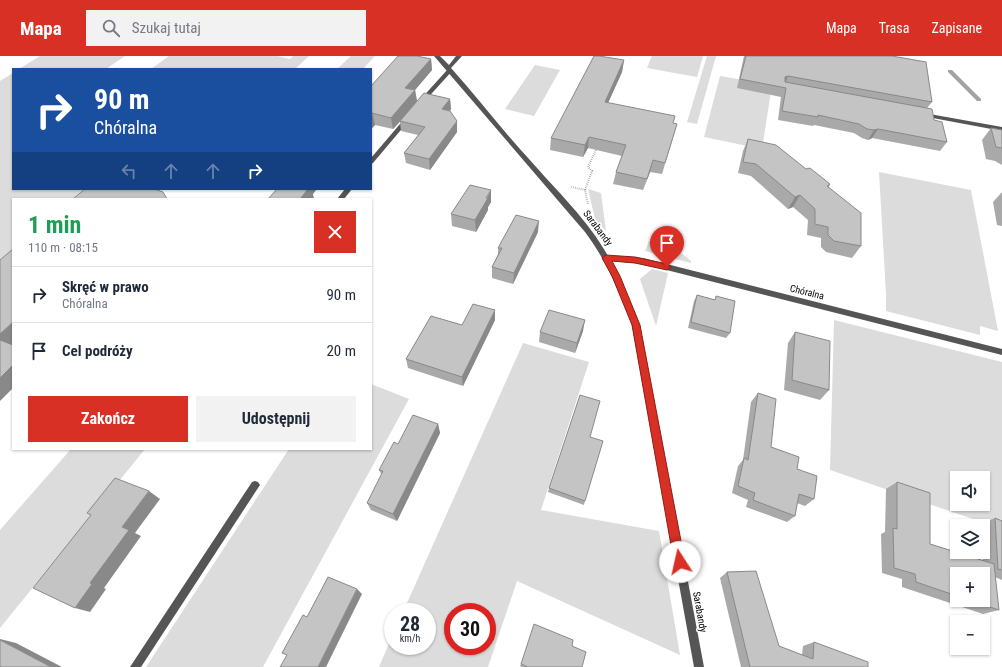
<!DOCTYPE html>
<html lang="pl">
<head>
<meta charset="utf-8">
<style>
	body { margin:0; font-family:"Roboto Condensed",sans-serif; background:#f2f2f3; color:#1f2937; height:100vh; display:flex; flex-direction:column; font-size:15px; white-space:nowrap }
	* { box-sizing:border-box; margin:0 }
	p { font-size:13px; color:#747a83 }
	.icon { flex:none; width:22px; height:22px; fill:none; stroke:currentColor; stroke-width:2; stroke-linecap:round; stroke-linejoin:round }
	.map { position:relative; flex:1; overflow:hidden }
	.sheet { position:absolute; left:12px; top:142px; width:360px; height:252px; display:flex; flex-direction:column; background:#fff; border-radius:0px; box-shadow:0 1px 3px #0004 }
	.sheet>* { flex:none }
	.guide { position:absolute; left:12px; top:12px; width:360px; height:122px; border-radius:0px; box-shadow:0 1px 3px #0004; background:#1a4fa0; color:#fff; overflow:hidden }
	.fabs { position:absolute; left:950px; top:415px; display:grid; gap:8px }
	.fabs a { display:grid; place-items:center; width:40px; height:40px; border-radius:0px; background:#fff; box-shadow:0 1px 3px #0004; font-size:20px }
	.speed { position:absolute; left:384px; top:547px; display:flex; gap:8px; font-size:20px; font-weight:700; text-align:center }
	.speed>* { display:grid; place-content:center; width:52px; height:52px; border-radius:50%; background:#fff; box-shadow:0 1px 3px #0004; line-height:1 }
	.speed small { font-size:10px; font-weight:400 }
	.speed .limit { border:6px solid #d22; background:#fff; color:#111 }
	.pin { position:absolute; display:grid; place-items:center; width:34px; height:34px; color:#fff; margin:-41px -17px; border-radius:50% 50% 50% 0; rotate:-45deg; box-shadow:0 0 4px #0007 }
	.pin .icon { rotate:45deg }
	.me { position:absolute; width:44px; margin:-22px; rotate:350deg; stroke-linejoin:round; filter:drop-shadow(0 0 3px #0008) }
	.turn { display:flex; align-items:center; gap:14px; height:84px; padding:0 16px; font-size:18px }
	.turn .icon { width:52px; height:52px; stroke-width:2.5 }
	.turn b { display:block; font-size:28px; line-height:34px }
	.lanes { display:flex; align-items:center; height:38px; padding:0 16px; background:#0003; justify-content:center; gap:20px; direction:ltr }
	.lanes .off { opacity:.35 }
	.round { display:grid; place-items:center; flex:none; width:42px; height:42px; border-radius:0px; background:#f2f2f3 }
	.overview { display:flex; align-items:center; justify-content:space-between; height:68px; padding:0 16px }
	h1 { font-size:24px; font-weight:700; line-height:30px; color:#1e9e55 }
	.primary-button { display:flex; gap:8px; margin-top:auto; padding:8px 16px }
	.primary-button a { flex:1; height:46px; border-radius:0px; background:#d93025; color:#fff; font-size:16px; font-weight:700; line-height:46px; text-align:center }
	.primary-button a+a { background:#f2f2f3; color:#1f2937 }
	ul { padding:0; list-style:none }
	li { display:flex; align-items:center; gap:12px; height:56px; padding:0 16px; border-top:1px solid #e0e1e3 }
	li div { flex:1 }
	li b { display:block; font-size:15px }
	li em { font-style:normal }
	header { display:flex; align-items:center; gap:24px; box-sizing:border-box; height:56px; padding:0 20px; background:#d93025; color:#fff }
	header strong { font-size:19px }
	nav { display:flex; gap:22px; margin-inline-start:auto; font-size:14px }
	.search { width:280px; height:36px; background:#f2f2f3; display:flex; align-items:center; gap:10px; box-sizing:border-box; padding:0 14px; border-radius:0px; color:#747a83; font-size:15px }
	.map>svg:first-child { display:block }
	.green { fill:#dcdcdc; fill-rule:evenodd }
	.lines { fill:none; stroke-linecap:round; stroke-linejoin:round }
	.stream { fill:#a3a3a3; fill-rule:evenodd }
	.path { stroke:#777; stroke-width:2; stroke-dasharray:0.5 1.5; stroke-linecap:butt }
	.lane { fill:#555; fill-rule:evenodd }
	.street { fill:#555; fill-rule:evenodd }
	.wall { fill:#a9a9a9; fill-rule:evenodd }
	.shaded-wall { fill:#898989 }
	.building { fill:#c4c4c4; stroke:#898989 }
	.route { fill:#d93025; stroke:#8d1f18 }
	.labels { text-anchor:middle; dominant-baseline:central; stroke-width:3; stroke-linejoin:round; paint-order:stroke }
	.street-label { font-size:10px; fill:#000; stroke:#fff }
</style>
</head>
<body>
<header>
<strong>Mapa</strong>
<div class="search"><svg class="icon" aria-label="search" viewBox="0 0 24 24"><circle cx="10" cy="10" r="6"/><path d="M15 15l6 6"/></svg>Szukaj tutaj</div>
<nav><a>Mapa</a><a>Trasa</a><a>Zapisane</a></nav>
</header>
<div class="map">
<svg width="1002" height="611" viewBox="0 0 1002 611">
	<rect width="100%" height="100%" fill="#fff"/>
	<g class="green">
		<polygon points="40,0 125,0 106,13 19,13"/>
		<polygon points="169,0 277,0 290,3 293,0 309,0 295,13 151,13"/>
		<polygon points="351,0 375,0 363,13 337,13"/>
		<polygon points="652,0 703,0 697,21 647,12"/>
		<polygon points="707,0 716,0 697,68 687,66"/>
		<polygon points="535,9 560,14 534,60 505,53"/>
		<polygon points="13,17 13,133 97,133 85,143 13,143 13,203 0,214 0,25"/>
		<polygon points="720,20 772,29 762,93 704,81"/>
		<polygon points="879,116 971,134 998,275 980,270 980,279 886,255 886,238"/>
		<polygon points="588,133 601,137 606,175 595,163"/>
		<polygon points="649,185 675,192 691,205 691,207 645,195"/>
		<polygon points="652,213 668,217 656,270 640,223"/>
		<path d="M834 264 1002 306V473L830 414ZM957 422H983V448H957Z"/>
		<path d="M523 287 589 306 541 454 659 475 680 599 517 525 488 611H379L393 578V590H427V556H403ZM453 556H487V590H453Z"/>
		<polygon points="371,328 409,343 263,611 146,611 289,393 371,393"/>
		<polygon points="71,393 145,393 0,572 0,474"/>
	</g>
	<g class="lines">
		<polygon class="stream" points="948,14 952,14 981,43 981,45 977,45 948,16"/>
		<g class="path">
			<polyline points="571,131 585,134 588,149"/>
			<polyline points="585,134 592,115 588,111 596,94"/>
		</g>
		<g class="lane">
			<polygon points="448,13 453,14 423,47 419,47 419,45"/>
			<polygon points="924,57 1002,71 1002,75 922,60 922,58"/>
			<polygon points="406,61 411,62 373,107 371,108 371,102"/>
			<polygon points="345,133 352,133 344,143 337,143"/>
			<polygon points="255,425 258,426 260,429 258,432 141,611 130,611 252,426"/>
		</g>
		<path class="street" d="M434 0H440L449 9 456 0H462L451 12C478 42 502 74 529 103 556 134 588 164 608 200L643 202 1002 293V299L643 208 611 205 622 227 640 269 704 611H694L632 269C619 236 607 205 585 176Z"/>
	</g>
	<g class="wall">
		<polygon points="744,0 892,0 932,46 927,52 947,86 940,95 872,82 868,84 862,82 854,77 814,69 813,70 778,64 781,41 737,32"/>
		<polygon points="431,3 432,14 415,34 417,45 450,43 451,53 450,55 457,76 430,114 406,107 404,97 418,79 401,75 400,66 393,73 375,69 371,73 371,30"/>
		<polygon points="624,4 622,16 608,47 677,68 662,118 650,116 643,134 613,128 616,116 622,100 588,92 583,101 550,94 551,82"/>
		<polygon points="991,72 1002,74 1002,109 995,105 986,103 982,84"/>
		<polygon points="748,83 806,113 830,128 829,131 861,190 852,202 826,196 821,191 821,182 807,179 808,164 793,151 788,153 751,120 738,117 743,95"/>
		<polygon points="1002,136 1002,170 997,169 993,146"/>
		<polygon points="491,146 488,151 488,154 476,176 452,170 451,158"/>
		<polygon points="538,176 513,228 492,222 492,211 498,198 498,192"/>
		<polygon points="697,239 715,244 716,240 730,277 726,282 688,272 694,245"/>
		<polygon points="495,264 463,330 408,312 406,303 462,269"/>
		<polygon points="583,275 575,297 539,286 540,276"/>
		<polygon points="795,276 829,334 820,344 784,334 788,287"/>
		<polygon points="758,337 771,391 797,413 814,443 805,450 797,447 795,460 787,466 746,451 748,444 732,437 738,410 743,404 751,346"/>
		<polygon points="438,368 440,377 397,465 371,454 367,447 382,419 379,414 398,388"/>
		<polygon points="590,381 585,445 584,449 548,436 549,432"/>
		<path d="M897 426 930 488 983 505V470H981V468L995 462 1002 465V524L995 521 999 554 983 558 902 531V523L882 517 881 478 885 476 886 433ZM957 518 983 544H957Z"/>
		<polygon points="727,516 779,590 802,599 803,590 814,586 868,611 741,611 720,522"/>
		<polygon points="572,590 582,611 522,611 520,610 521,608"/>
	</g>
	<g class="shaded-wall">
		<polygon points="431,3 432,14 415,34 417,45 393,73 391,62 405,32"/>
		<polygon points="624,4 622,16 603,58 605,46"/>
		<polygon points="788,20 784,30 785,21"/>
		<polygon points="450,43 451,53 443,64 442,53"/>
		<polygon points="372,57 375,69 371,73 371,59"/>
		<polygon points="457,65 457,76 430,114 429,103"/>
		<polygon points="878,73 872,82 868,84 874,74"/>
		<polygon points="589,81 588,92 583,101 585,89"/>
		<polygon points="653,104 650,116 643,134 647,123"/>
		<polygon points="307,133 317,133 313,138 314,143 300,143"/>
		<polygon points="491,134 491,146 488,151 488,154 476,176 475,164"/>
		<polygon points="800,139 793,151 788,153 795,141"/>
		<polygon points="539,165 538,176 513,228 514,217"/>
		<polygon points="495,254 495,264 463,330 462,321"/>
		<polygon points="585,264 583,275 575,297 577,287"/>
		<polygon points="13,266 13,288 8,293 0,287 0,278"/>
		<polygon points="13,309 13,332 0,345 0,322"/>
		<polygon points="438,368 440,377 397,465 393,458"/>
		<polygon points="149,435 160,443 135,477 141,480 104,532 106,533 90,556 75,552 122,471"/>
		<polygon points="357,533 362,538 326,611 318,611"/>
		<polygon points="0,583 16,587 62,611 51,611 0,584"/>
	</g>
	<g class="building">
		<polygon points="398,0 417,0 431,3 405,32 415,34 391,62 372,57 371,59 371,30"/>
		<polygon points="594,0 599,0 624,4 605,46 675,60 673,67 677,68 665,107 653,104 647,123 616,116 626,89 589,81 585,89 551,82"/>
		<polygon points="746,0 892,0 926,6 932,46 788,20 785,21 785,26 932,53 934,64 942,66 947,86 878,73 874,74 867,73 859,68 818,59 818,61 782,55 786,32 740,23"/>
		<polygon points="424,37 450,43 442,53 450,55 457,65 429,103 404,97 425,71 400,65"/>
		<polygon points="991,72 1002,74 1002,92 996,91"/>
		<polygon points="748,83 776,89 806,113 810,112 830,128 827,130 861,157 861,190 834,185 828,179 828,171 815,168 815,153 800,139 795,141 756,108 743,106"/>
		<polygon points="470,129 491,134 486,142 488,142 475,164 451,158"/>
		<polygon points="85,133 154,133 163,136 167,143 73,143"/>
		<polygon points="277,133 308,133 300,143 268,143"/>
		<polygon points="516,159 539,165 514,217 492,211 502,192 498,192"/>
		<polygon points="13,193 13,266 0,278 0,204"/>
		<polygon points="697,239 715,244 716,240 735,245 730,277 691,266"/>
		<polygon points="473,248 495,254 462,321 406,303 431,260 462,269"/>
		<polygon points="549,254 585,264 577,287 540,276"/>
		<polygon points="795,276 830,285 829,334 792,324"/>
		<polygon points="0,284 13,289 13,309 0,322"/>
		<polygon points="758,337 776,343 771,391 799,401 797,413 817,420 814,443 799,438 795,460 753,444 755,437 738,430 744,402 748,404"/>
		<polygon points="580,339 600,345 590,381 603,385 585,445 549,432"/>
		<polygon points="413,359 438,368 393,458 367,447 383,415 379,414 394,386 398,388"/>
		<polygon points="115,422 149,435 122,471 129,474 90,527 92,528 75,552 33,532 91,459 87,457"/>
		<polygon points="897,426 930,437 930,488 994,508 999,554 970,544 983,544 983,518 957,518 957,540 916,526 915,518 894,512 893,472 897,473"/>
		<polygon points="995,462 1002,465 1002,514 998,513"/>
		<polygon points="756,515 779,590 813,603 814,586 868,606 868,611 750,611 727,516"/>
		<polygon points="328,521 357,533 318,611 280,611 287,599 282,597 303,559 307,561"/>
		<polygon points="534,568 573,584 572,590 586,596 582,611 528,611 521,608"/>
		<polygon points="0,584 51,611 0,611"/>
	</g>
	<polygon class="route" points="606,199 635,201 667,208 671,211 667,214 635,207 612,205 620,220 640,269 685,506 684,510 680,512 676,510 674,506 632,269 612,220 602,202"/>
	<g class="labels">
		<g class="street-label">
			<text transform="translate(598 172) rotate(53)">Sarabandy</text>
			<text transform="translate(807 236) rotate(14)">Chóralna</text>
			<text transform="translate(700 556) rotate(80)">Sarabandy</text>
		</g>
	</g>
</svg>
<div class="fabs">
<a><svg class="icon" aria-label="sound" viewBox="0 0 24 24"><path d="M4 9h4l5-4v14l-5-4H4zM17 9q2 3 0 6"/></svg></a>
<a><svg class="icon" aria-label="layers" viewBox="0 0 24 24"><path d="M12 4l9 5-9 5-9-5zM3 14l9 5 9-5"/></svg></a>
<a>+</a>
<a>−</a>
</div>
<div class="speed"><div>28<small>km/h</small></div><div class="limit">30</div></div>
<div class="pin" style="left:667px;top:211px;background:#d93025"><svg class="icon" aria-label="arrive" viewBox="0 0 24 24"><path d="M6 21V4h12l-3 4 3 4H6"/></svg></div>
<svg class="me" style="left:680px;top:506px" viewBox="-20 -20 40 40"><circle r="19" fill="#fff"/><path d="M0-13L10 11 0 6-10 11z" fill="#d93025"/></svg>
<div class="guide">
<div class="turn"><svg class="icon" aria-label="right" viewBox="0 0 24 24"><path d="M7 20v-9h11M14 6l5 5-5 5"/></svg><div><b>90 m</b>Chóralna</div></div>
<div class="lanes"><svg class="icon off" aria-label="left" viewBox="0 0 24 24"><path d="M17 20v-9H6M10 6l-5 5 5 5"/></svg><svg class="icon off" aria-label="ahead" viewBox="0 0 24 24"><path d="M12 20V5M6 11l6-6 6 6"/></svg><svg class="icon off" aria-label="ahead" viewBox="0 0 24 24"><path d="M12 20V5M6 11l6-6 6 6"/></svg><svg class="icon" aria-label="right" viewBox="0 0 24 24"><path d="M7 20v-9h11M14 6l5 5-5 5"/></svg></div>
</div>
<section class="sheet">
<div class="overview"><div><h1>1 min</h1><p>110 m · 08:15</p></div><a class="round" style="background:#d93025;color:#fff"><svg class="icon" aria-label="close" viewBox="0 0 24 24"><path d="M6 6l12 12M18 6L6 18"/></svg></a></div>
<ul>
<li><svg class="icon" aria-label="right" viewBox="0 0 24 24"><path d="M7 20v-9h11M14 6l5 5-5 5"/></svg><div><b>Skręć w prawo</b><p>Chóralna</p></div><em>90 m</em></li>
<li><svg class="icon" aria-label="arrive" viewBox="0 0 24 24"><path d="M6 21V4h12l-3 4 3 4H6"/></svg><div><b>Cel podróży</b></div><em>20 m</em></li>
</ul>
<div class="primary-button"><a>Zakończ</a><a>Udostępnij</a></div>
</section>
</div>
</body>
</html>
